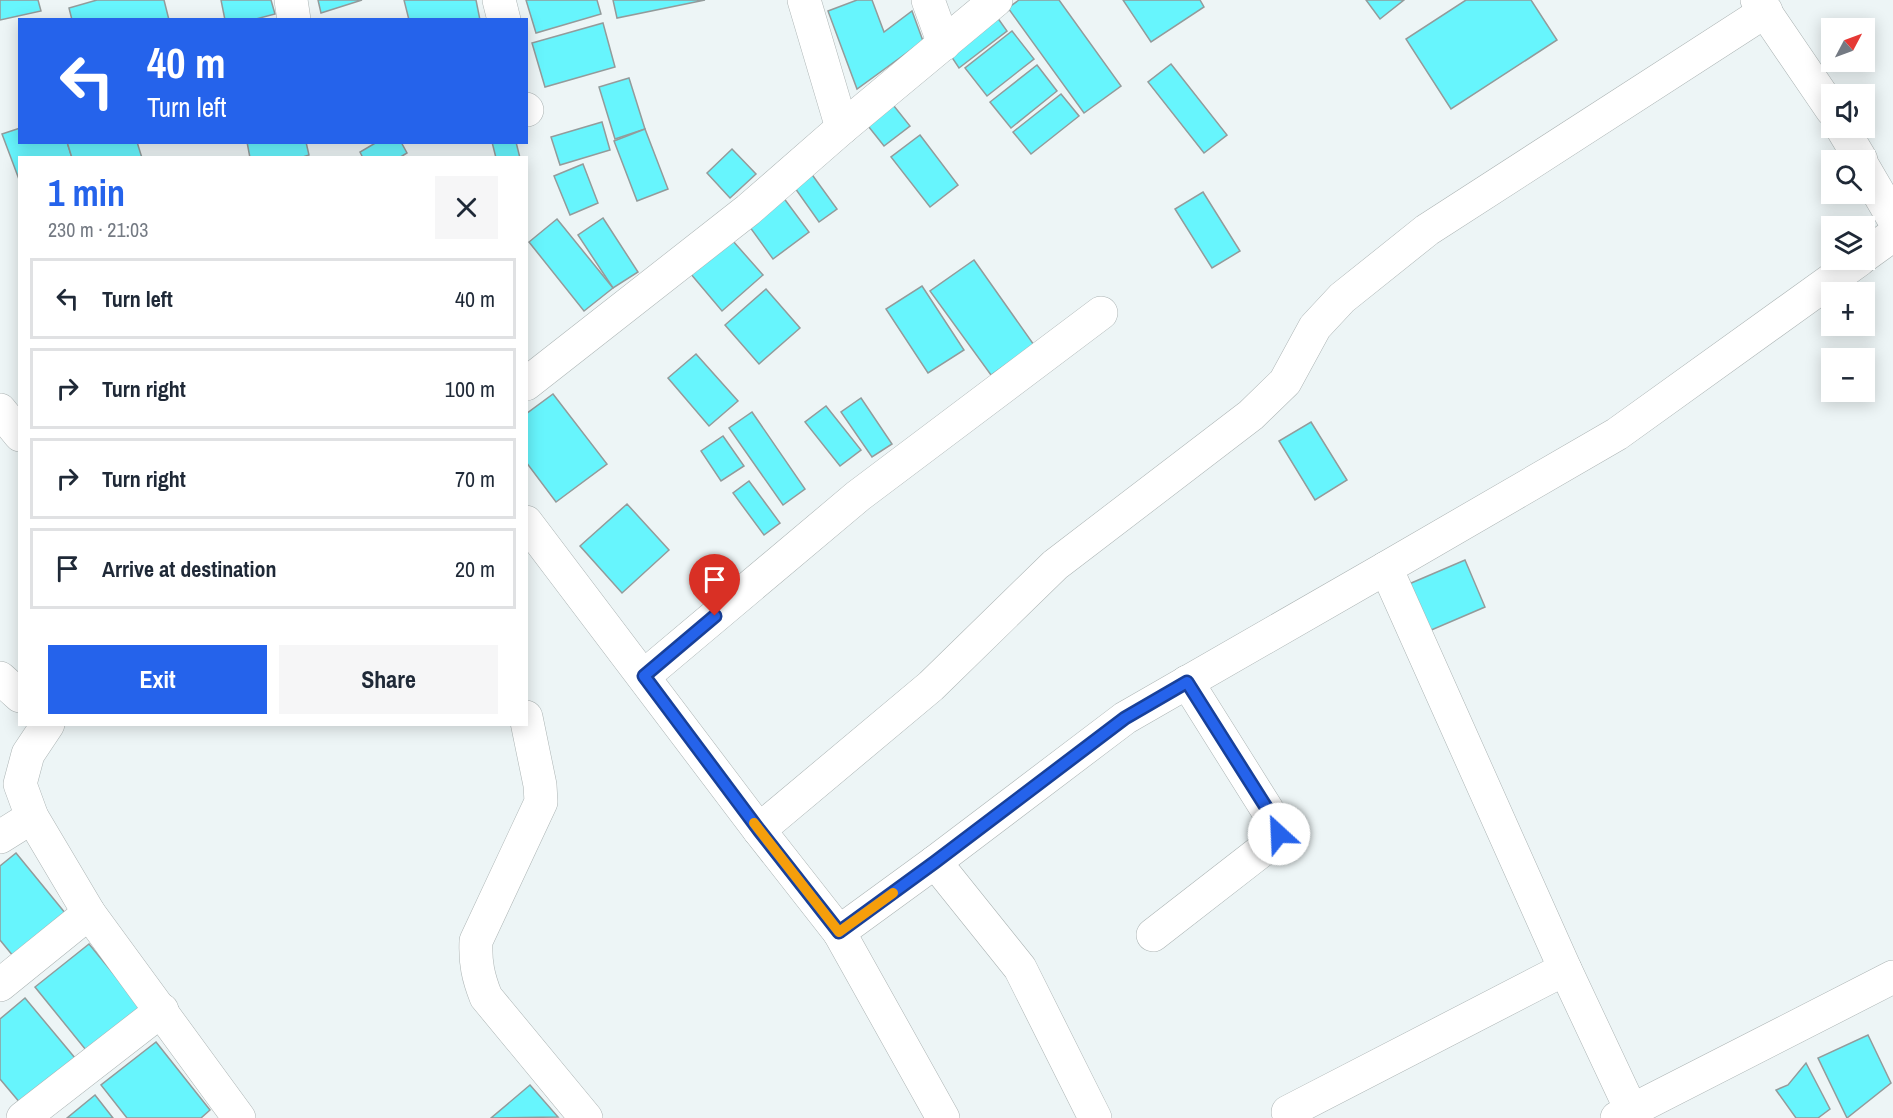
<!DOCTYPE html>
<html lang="en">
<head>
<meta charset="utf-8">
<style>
	body { margin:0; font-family:"Archivo Narrow",sans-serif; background:#f6f6f7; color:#1f2937; height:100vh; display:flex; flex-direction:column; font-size:22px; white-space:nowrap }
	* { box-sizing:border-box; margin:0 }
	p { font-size:20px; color:#747a83 }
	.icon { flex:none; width:33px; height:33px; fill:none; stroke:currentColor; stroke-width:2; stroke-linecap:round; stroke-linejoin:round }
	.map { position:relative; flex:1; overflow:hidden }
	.panel { position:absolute; left:18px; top:156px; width:510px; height:570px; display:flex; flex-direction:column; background:#fff; border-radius:0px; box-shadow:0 3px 15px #0003 }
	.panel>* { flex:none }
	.hud { position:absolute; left:18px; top:18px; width:510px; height:126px; border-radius:0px; box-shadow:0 3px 15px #0003; background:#2563eb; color:#fff; overflow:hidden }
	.needle { width:39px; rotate:49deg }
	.controls { position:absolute; left:1821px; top:18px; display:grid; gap:12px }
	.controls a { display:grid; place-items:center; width:54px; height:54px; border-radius:0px; background:#fff; box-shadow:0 3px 15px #0003; font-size:30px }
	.pin { position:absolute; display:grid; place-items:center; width:51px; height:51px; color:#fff; margin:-62px -26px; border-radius:50% 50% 50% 0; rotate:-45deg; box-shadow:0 0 6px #0007 }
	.pin .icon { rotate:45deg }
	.me { position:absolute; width:66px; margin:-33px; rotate:335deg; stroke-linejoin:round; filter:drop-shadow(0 0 4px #0008) }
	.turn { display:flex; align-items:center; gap:21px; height:126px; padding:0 30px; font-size:27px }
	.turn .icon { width:78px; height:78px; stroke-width:2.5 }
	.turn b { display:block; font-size:42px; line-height:51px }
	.round { display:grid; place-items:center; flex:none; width:63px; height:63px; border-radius:0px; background:#f6f6f7 }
	.head { display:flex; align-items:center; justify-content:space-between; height:102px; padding:0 30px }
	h1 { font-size:36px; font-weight:700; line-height:45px; color:#2563eb }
	.action { display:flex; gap:12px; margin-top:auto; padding:12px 30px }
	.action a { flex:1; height:69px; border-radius:0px; background:#2563eb; color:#fff; font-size:24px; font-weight:700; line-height:69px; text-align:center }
	.action a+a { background:#f6f6f7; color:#1f2937 }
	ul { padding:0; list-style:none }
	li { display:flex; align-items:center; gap:18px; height:81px; margin:0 12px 9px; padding:0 18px; border:3px solid #e0e1e3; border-radius:0px }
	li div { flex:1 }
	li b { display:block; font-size:22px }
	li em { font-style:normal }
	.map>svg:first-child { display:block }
	.building { fill:#67f5fd; stroke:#939b9b; stroke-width:1.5 }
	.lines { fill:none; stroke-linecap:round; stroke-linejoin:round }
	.street-casing { stroke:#acb4b4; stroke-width:34 }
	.street { stroke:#fff; stroke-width:33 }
	.route-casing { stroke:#184099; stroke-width:15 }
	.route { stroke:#2563eb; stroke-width:10 }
	.slow { stroke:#f59e0b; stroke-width:10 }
</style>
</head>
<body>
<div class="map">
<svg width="1893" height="1118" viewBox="0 0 1893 1118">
	<rect width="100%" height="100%" fill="#edf5f6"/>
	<g class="building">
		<polygon points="0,0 38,0 41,11 0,20"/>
		<polygon points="97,0 164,0 169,20 72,20 69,8"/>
		<polygon points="221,0 271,0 275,14 252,20 225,20"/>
		<polygon points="318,0 362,0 321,13"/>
		<polygon points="404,0 476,0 480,20 409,20"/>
		<polygon points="526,0 597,0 601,14 536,33"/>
		<polygon points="613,0 705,0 617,18"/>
		<polygon points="857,0 872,0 884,32 912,11 923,41 857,89 828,11"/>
		<polygon points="1019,0 1059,0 1121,86 1084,113 1008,8"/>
		<polygon points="1123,0 1200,0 1204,7 1151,42"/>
		<polygon points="1366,0 1404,0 1380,19"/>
		<polygon points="1466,0 1531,0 1557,40 1451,109 1406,39"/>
		<polygon points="997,17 1007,31 959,68 949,53"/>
		<polygon points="603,23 615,67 545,87 532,43"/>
		<polygon points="1012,31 1034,59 987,96 965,68"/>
		<polygon points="1171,64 1227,135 1204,153 1148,82"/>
		<polygon points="1037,65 1057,91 1011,128 990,102"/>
		<polygon points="629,78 645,129 615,139 599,87"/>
		<polygon points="1061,94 1079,116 1031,154 1013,132"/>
		<polygon points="886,96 910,126 884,146 861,117"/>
		<polygon points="602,122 610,150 560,165 551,137"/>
		<polygon points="20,128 20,142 67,142 72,158 20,158 20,182 2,134"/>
		<polygon points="645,129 668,189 637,201 614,141"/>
		<polygon points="920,135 958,185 930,207 891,157"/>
		<polygon points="67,142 137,142 142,158 72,158"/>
		<polygon points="247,142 306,142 309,155 300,158 250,158"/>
		<polygon points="377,142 401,142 407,153 399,158 363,158 360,152"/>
		<polygon points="492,142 516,142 520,158 496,158"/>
		<polygon points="732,149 756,174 730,198 707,173"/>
		<polygon points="583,164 598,203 570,215 554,176"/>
		<polygon points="808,169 837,209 819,222 790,181"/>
		<polygon points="1203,192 1240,251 1212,268 1175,209"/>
		<polygon points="780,193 809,232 773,259 744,219"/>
		<polygon points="603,218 638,272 613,288 578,235"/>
		<polygon points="557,219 613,288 584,311 529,242"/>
		<polygon points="725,232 763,275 722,311 685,267"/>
		<polygon points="974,260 1034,345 991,375 930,291"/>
		<polygon points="922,286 964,350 928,373 886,309"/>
		<polygon points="766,289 800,328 759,364 725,325"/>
		<polygon points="696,354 738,401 709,426 668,378"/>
		<polygon points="553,394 607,464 556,502 526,462 526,414"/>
		<polygon points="861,398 892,444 872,457 841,412"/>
		<polygon points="826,406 861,450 840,466 805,422"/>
		<polygon points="752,412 805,489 783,505 729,428"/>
		<polygon points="1311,422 1347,480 1315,500 1279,441"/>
		<polygon points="723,436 744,466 721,481 701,451"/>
		<polygon points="749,481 780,523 764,535 733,493"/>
		<polygon points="627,504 669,550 622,593 580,546"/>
		<polygon points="1465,560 1485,607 1429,631 1409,584"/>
		<polygon points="16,853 70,919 18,962 0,940 0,866"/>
		<polygon points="89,944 145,1012 90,1055 35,987"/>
		<polygon points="25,998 80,1064 26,1110 0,1079 0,1019"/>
		<polygon points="1868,1035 1891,1083 1847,1118 1818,1058"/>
		<polygon points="156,1042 210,1110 201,1118 127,1118 101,1085"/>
		<polygon points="1806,1063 1830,1109 1818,1118 1796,1118 1776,1090 1788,1085"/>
		<polygon points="530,1085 558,1117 491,1118"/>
		<polygon points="95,1095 113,1118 67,1118"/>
	</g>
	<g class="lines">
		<g class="street-casing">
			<g id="street">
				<polyline points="291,0 294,20"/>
				<polyline points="499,0 504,20"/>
				<polyline points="804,0 842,128"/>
				<polyline points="928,0 944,44"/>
				<polyline points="1757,0 1832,110"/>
				<polyline points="526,109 527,110"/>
				<polyline points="1842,128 1861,160"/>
				<polyline points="1864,168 1893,218"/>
				<polyline points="1864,256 1893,235"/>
				<polyline points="526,384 748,210 842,128 996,0"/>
				<polyline points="0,410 20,435"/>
				<polyline points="526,522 759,830 839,932"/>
				<polyline points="644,676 858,496 1101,313"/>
				<polyline points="0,678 20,696"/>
				<path d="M526 717 540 785 541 802 476 941C475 962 478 977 486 997L586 1118"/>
				<polyline points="48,724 28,754 20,784 32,817 89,913 239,1118"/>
				<polyline points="759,830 931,686 1055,565 1251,415 1285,382 1315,327 1342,298 1427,230 1766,11"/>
				<polyline points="0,837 32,817"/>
				<polyline points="935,862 1020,968 1095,1118"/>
				<polyline points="1153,935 1274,841 1279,834 1278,827 1187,682"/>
				<polyline points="0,985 89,913"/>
				<polyline points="1288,1112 1565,969"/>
				<polyline points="23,1118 162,1010"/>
				<polyline points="943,1118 839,932 935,862 1125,718 1386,568"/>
				<polyline points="1617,1118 1893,977"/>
				<polyline points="1635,1118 1565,969 1386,568 1617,434 1859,260"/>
			</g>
		</g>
		<use href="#street" class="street"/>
	</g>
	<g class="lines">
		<g class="route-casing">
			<polyline id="route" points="715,616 644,676 759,830 839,932 935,862 1125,718 1187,682 1278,826 1279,834"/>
		</g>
		<use href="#route" class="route"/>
		<polyline class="slow" points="754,823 839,932 893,893"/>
	</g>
</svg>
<div class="controls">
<a><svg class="needle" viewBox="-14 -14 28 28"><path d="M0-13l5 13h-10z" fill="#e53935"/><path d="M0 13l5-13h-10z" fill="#747a83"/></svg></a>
<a><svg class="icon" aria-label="sound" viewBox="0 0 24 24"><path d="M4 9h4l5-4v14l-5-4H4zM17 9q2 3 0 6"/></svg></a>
<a><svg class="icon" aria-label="search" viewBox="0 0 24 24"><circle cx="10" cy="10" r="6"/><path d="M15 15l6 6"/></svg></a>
<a><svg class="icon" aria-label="layers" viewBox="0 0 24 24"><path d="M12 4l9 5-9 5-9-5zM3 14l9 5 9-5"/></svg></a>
<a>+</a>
<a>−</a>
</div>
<div class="pin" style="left:715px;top:616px;background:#d93025"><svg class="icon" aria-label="arrive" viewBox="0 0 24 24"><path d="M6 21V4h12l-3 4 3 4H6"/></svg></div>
<svg class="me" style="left:1279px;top:834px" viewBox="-20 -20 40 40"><circle r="19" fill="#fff"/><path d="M0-13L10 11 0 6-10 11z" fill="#2563eb"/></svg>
<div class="hud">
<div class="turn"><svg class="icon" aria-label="left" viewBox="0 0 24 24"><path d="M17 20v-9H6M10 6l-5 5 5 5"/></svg><div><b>40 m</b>Turn left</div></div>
</div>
<section class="panel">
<div class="head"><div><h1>1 min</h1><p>230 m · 21:03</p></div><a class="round"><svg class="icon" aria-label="close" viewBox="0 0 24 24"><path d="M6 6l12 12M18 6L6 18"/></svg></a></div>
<ul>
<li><svg class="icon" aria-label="left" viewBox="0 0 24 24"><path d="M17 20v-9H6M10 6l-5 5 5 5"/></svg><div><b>Turn left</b></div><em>40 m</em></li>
<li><svg class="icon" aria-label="right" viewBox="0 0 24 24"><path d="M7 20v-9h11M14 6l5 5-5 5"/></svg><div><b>Turn right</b></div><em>100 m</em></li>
<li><svg class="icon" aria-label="right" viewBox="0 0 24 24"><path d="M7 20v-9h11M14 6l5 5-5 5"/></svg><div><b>Turn right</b></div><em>70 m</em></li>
<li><svg class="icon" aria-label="arrive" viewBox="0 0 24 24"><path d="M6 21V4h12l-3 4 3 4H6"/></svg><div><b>Arrive at destination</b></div><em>20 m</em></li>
</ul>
<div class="action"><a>Exit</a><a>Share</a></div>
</section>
</div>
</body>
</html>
